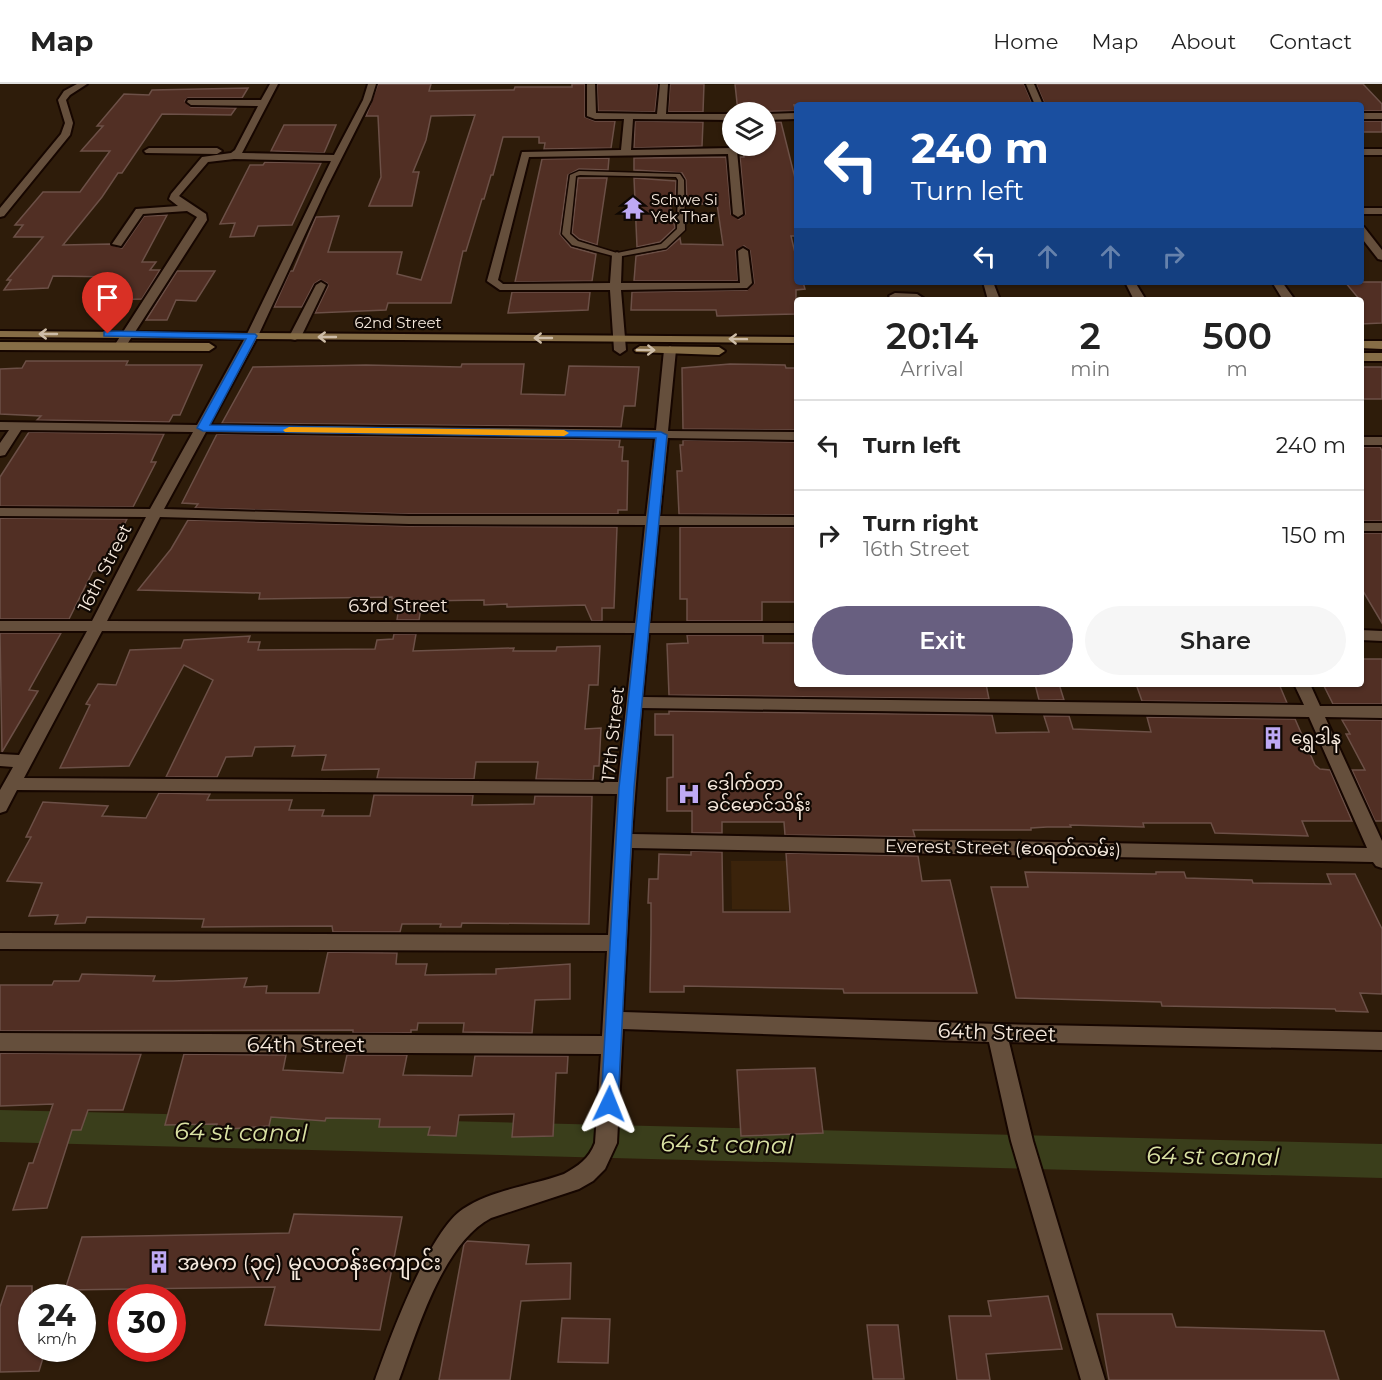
<!DOCTYPE html>
<html lang="en">
<head>
<meta charset="utf-8">
<style>
	body { margin:0; font-family:Montserrat,"Noto Sans Myanmar",sans-serif; background:#f6f6f6; color:#222; height:100vh; display:flex; flex-direction:column; font-size:22px; white-space:nowrap }
	* { box-sizing:border-box; margin:0 }
	p { font-size:20px; color:#767676 }
	.icon { flex:none; width:33px; height:33px; fill:none; stroke:currentColor; stroke-width:2; stroke-linecap:round; stroke-linejoin:round }
	.map { position:relative; flex:1; overflow:hidden }
	.drawer { position:absolute; left:794px; top:213px; width:570px; height:390px; display:flex; flex-direction:column; background:#fff; border-radius:6px; box-shadow:0 2px 4px #0004 }
	.drawer>* { flex:none }
	.top-card { position:absolute; left:794px; top:18px; width:570px; height:183px; border-radius:6px; box-shadow:0 2px 4px #0004; background:#1a4fa0; color:#fff; overflow:hidden }
	.controls { position:absolute; left:722px; top:18px; display:grid; gap:12px }
	.controls a { display:grid; place-items:center; width:54px; height:54px; border-radius:50%; background:#fff; box-shadow:0 2px 4px #0004; font-size:30px }
	.speed { position:absolute; left:18px; top:1200px; display:flex; gap:12px; font-size:30px; font-weight:700; text-align:center }
	.speed>* { display:grid; place-content:center; width:78px; height:78px; border-radius:50%; background:#fff; box-shadow:0 2px 4px #0004; line-height:1 }
	.speed small { font-size:15px; font-weight:400 }
	.speed .limit { border:9px solid #d22; background:#fff; color:#111 }
	.pin { position:absolute; display:grid; place-items:center; width:51px; height:51px; color:#fff; margin:-62px -26px; border-radius:50% 50% 50% 0; rotate:-45deg; box-shadow:0 0 6px #0007 }
	.pin .icon { rotate:45deg }
	.me { position:absolute; width:66px; margin:-33px; rotate:2deg; stroke-linejoin:round; filter:drop-shadow(0 0 4px #0008) }
	.turn { display:flex; align-items:center; gap:21px; height:126px; padding:0 18px; font-size:27px }
	.turn .icon { width:78px; height:78px; stroke-width:2.5 }
	.turn b { display:block; font-size:42px; line-height:51px }
	.lanes { display:flex; align-items:center; height:57px; padding:0 18px; background:#0003; justify-content:center; gap:30px; direction:ltr }
	.lanes .off { opacity:.35 }
	.eta { display:flex; justify-content:space-evenly; align-items:center; height:102px; text-align:center }
	.eta b { font-size:36px; font-weight:600; line-height:42px }
	.cta { display:flex; gap:12px; margin-top:auto; padding:12px 18px }
	.cta a { flex:1; height:69px; border-radius:36px; background:#685f80; color:#fff; font-size:24px; font-weight:600; line-height:69px; text-align:center }
	.cta a+a { background:#f6f6f6; color:#222 }
	ul { padding:0; list-style:none }
	li { display:flex; align-items:center; gap:18px; height:90px; padding:0 18px; border-top:2px solid #e0e0e0 }
	li div { flex:1 }
	li b { display:block; font-size:22px }
	li em { font-style:normal }
	header { display:flex; align-items:center; gap:36px; box-sizing:border-box; height:84px; padding:0 30px; background:#fff; border-bottom:2px solid #e0e0e0 }
	header strong { font-size:28px }
	nav { display:flex; gap:33px; margin-inline-start:auto; font-size:21px }
	.map>svg:first-child { display:block }
	.built { fill:#3b230b }
	.lines { fill:none; stroke-linecap:round; stroke-linejoin:round }
	.canal { fill:#3a3e1b; fill-rule:evenodd }
	.building { fill:#512f24; stroke:#6c5047; stroke-width:1.5 }
	.service-casing { stroke:#160600; stroke-width:3 }
	.minor-casing { stroke:#160600; stroke-width:4 }
	.secondary-casing { stroke:#160600; stroke-width:4 }
	.service { fill:#654f3c; fill-rule:evenodd }
	.minor { fill:#654f3c; fill-rule:evenodd }
	.secondary { fill:#866d46; fill-rule:evenodd }
	.oneway { stroke:#cebda8 }
	.route { fill:#1a73e8; stroke:#114b97; stroke-width:1.5 }
	.slow { fill:#f59e0b }
	.labels { text-anchor:middle; dominant-baseline:central; stroke-width:4.5; stroke-linejoin:round; paint-order:stroke }
	.far-poi-label { font-size:15px; fill:#f5e8dc; stroke:#100803; text-anchor:start }
	.far-street-label { font-size:15px; fill:#f5e8dc; stroke:#100803 }
	.street-label { font-size:18px; fill:#f5e8dc; stroke:#100803 }
	.poi-label { font-size:18px; fill:#f5e8dc; stroke:#100803; text-anchor:start }
	.near-street-label { font-size:21px; fill:#f5e8dc; stroke:#100803 }
	.near-poi-label { font-size:21px; fill:#f5e8dc; stroke:#100803; text-anchor:start }
	.near-water-label { font-size:24px; font-style:italic; fill:#dae2a3; stroke:#100803 }
</style>
</head>
<body>
<header>
<strong>Map</strong>
<nav><a>Home</a><a>Map</a><a>About</a><a>Contact</a></nav>
</header>
<div class="map">
<svg width="1382" height="1296" viewBox="0 0 1382 1296">
	<rect width="100%" height="100%" fill="#2e1c0a"/>
	<polygon class="built" points="731,777 786,777 789,826 732,825"/>
	<g class="lines">
		<polygon class="canal" points="0,1026 1382,1060 1382,1094 0,1058"/>
	</g>
	<g class="building">
		<polygon points="378,0 431,0 429,7 514,6 515,3 572,3 572,0 585,0 585,33 595,37 615,37 611,64 544,65 545,59 539,59 539,53 503,53 493,91 491,91 484,115 482,115 466,167 463,167 451,219 388,219 386,226 315,229 328,202 327,199 320,196 314,200 302,223 274,223 290,187 293,187 316,133 339,132 328,168 402,168 397,190 421,196 475,31 431,32 426,56 413,88 419,88 412,122 369,122 381,93 378,32 366,32"/>
		<polygon points="597,0 658,0 655,28 598,27"/>
		<polygon points="670,0 704,0 703,28 668,28"/>
		<polygon points="735,0 1024,0 1033,21 794,21 796,27 738,28"/>
		<polygon points="1036,0 1363,0 1382,20 1382,27 1360,27 1360,21 1045,21"/>
		<polygon points="248,4 242,14 188,14 185,17 191,23 236,24 231,31 162,30 122,89 118,89 102,113 63,161 110,160 122,164 144,132 167,131 142,178 156,178 150,186 160,186 142,215 104,216 117,193 53,192 48,204 4,206 11,196 7,196 43,153 14,153 23,141 15,141 43,108 80,108 110,67 81,67 103,42 97,42 124,10 149,11 152,6"/>
		<polygon points="635,37 703,38 702,62 634,64"/>
		<rect x="1360" y="37" width="22" height="11"/>
		<polygon points="765,38 781,38 796,98 796,152 791,152 796,173 796,198 803,198 805,205 796,206 796,230 717,232 716,226 631,226 632,208 747,206 754,199 750,167 744,162 736,167 738,197 634,197 636,172 666,166 680,154 681,160 723,161 717,120 687,120 686,96 682,89 634,86 634,74 726,73 731,130 739,135 745,130 740,73 744,73 743,62 765,62"/>
		<polygon points="284,41 336,41 324,69 271,67"/>
		<polygon points="609,74 608,86 579,85 568,91 560,150 571,163 596,170 592,197 515,198 542,75"/>
		<polygon points="265,78 321,79 292,141 258,142 254,152 230,153 235,139 220,140 250,81 263,81"/>
		<polygon points="578,94 607,94 597,161 579,155 572,149"/>
		<polygon points="634,94 676,97 675,120 670,120 675,144 660,158 637,163"/>
		<polygon points="177,187 215,187 196,217 176,216 167,236 146,236"/>
		<polygon points="1345,198 1382,198 1382,239 1360,240 1360,216"/>
		<polygon points="512,208 590,208 588,226 508,229"/>
		<polygon points="26,277 128,277 126,281 202,281 180,331 173,331 169,338 37,336 41,332 0,330 0,285 22,284"/>
		<polygon points="462,280 524,280 521,310 565,311 569,282 639,283 635,322 624,322 621,343 222,339 253,283 366,281 461,283"/>
		<polygon points="730,280 785,281 786,284 796,284 796,346 683,345 682,284"/>
		<rect x="1360" y="283" width="22" height="32"/>
		<polygon points="29,348 164,350 151,378 156,378 133,423 0,422 0,393"/>
		<polygon points="217,350 620,356 619,363 623,363 622,377 628,377 627,426 618,426 618,430 409,430 195,424 198,420 182,419"/>
		<polygon points="683,356 796,358 796,431 679,430 677,387 682,387 680,361 683,361"/>
		<polygon points="1360,363 1380,363 1382,367 1382,437 1360,437"/>
		<polygon points="0,434 127,435 100,487 93,487 69,535 0,535"/>
		<polygon points="188,436 409,442 617,443 614,524 602,524 602,537 592,537 585,521 507,523 507,520 484,521 484,516 422,517 419,536 397,536 400,515 392,515 392,513 259,515 260,509 138,506 171,465"/>
		<polygon points="680,443 796,443 796,518 762,518 762,537 687,537 687,515 680,515"/>
		<polygon points="1360,449 1382,449 1382,539 1360,502"/>
		<polygon points="0,549 61,549 29,606 38,607 2,668"/>
		<polygon points="394,550 416,550 413,567 514,564 513,567 556,567 557,563 600,562 598,601 589,601 585,645 601,644 599,682 594,682 593,696 536,695 538,678 476,678 474,695 377,694 379,685 322,686 326,671 292,672 295,662 255,663 252,672 226,673 217,693 166,693 213,596 184,581 129,682 60,684 90,621 86,620 98,600 116,601 130,566 181,564 184,556 250,552 248,558 260,558 258,566 375,565 377,556 393,555"/>
		<polygon points="687,551 763,551 763,559 796,559 796,600 986,600 989,615 669,611 667,560 688,559"/>
		<polygon points="1360,575 1382,575 1382,620 1333,620 1323,600 1360,600"/>
		<polygon points="1035,600 1059,600 1064,616 1039,616"/>
		<polygon points="1136,600 1279,600 1287,619 1142,617"/>
		<polygon points="669,627 992,631 996,649 1049,648 1044,632 1069,632 1073,645 1151,648 1147,633 1295,635 1315,681 1320,685 1330,686 1352,737 1302,737 1308,752 1215,749 1211,739 1143,739 1144,743 1070,741 1071,743 1047,743 1031,744 1031,746 913,746 915,753 785,751 784,738 722,738 722,749 692,749 692,727 667,727 667,694 673,693 673,651 655,651 655,630 669,630"/>
		<polygon points="1342,636 1382,636 1382,737 1375,737 1352,686 1365,686 1346,650 1350,650"/>
		<polygon points="159,709 210,710 207,716 292,716 289,726 324,726 322,732 370,732 374,711 473,711 472,721 534,720 535,712 592,712 589,840 462,839 461,843 440,843 441,840 402,840 400,848 333,848 332,842 202,843 204,835 87,833 85,839 55,840 58,831 29,832 42,799 7,797 31,753 26,753 43,718 108,722 102,732 146,734"/>
		<polygon points="691,767 722,768 723,828 790,828 786,769 918,772 922,797 950,796 977,909 844,909 843,905 684,902 684,908 650,908 651,849 651,819 648,819 649,795 658,795 659,770 691,771"/>
		<polygon points="1025,788 1156,790 1156,788 1184,788 1186,794 1252,796 1253,799 1331,800 1327,790 1355,790 1382,845 1382,910 1360,909 1368,928 1336,927 1335,925 1162,922 1161,918 1016,914 991,803 1028,803"/>
		<polygon points="328,868 397,869 396,880 427,880 425,891 496,890 496,885 570,880 570,915 535,916 532,949 463,948 464,939 418,939 417,946 411,946 411,949 353,949 353,946 0,947 0,901 52,901 54,897 79,897 82,890 155,892 153,897 173,897 247,894 244,903 267,902 266,909 319,909"/>
		<polygon points="0,969 141,970 123,1026 88,1026 81,1046 72,1046 47,1124 13,1126 29,1079 33,1079 53,1020 0,1022"/>
		<polygon points="184,970 286,971 283,986 343,989 347,971 407,971 403,991 472,992 475,972 568,972 567,989 556,989 553,1052 512,1053 514,1030 459,1031 456,1052 428,1051 430,1043 379,1043 380,1035 326,1034 325,1037 271,1033 269,1042 216,1046 217,1040 165,1041"/>
		<polygon points="815,984 823,1049 741,1052 737,986"/>
		<polygon points="294,1130 402,1133 380,1246 265,1241 275,1203 65,1206 82,1153 289,1149"/>
		<polygon points="467,1157 529,1161 526,1180 571,1179 570,1215 521,1217 510,1296 439,1296 464,1160"/>
		<polygon points="7,1202 32,1202 32,1264 46,1264 39,1287 0,1288 0,1223"/>
		<polygon points="1048,1212 1062,1265 986,1270 990,1296 957,1296 949,1232 991,1232 988,1217"/>
		<polygon points="1097,1230 1172,1230 1176,1243 1324,1247 1339,1296 1109,1296"/>
		<polygon points="562,1234 610,1235 608,1279 558,1278"/>
		<polygon points="867,1241 898,1241 904,1295 873,1295"/>
	</g>
	<g class="lines">
		<g class="service-casing">
			<path id="service" d="M579 87 680 90 684 96 685 146 666 164 617 173 572 161 562 150 570 91ZM580 91 676 93 678 96 677 145 661 160 617 169 578 157 570 150 576 92Z"/>
		</g>
		<g class="minor-casing">
			<g id="minor">
				<polygon points="77,0 87,0 70,11 66,16 73,39 70,51 4,132 0,133 0,124 61,50 65,39 58,16 64,7"/>
				<path d="M270 0H278L242 69 334 71 363 16 368 0H376L371 16 327 103 258 252 210 341 656 346 664 266 670 262 676 266 668 347 796 348V356L668 354 660 432 796 433V441H659L650 539H796V549H649L643 613 1304 621 1294 600H1310L1320 622H1382V634L1325 633 1382 757V784L1376 782 1373 778 632 764 623 928 997 940 1382 948V966L1009 958 1033 1057 1105 1296H1081L1011 1057 989 958 623 945 617 1059 605 1085 593 1097 579 1105 491 1134C443 1159 417 1247 399 1296H375C389 1256 429 1147 463 1125 493 1105 531 1102 564 1090 578 1082 589 1075 595 1059L601 970 0 967V949L602 952 607 867 0 865V849L608 851 617 710 17 706 6 727 0 729V706L13 683 0 682V670L19 671 87 547H0V537H92L146 433 0 432V424L150 425 193 348 21 346 5 371 0 372V359L9 346H0V338L197 341 246 252 331 77 234 75 208 78 179 112 206 130 207 136 126 262 120 266 114 262 197 133 187 127 143 130 121 162 112 160 136 125 178 122 169 115 171 110 202 73 231 69 235 66 258 22 191 21 187 18 188 16H261ZM206 348 655 354 646 432H409L164 425ZM160 433 409 440 645 441 635 539 107 537ZM102 547 634 549 618 698 24 694ZM642 624 1309 633 1367 764 632 750Z"/>
				<polygon points="587,0 595,0 596,29 657,30 660,0 668,0 666,30 732,30 732,36 633,35 631,66 732,64 737,67 743,130 738,133 733,130 728,70 529,73 498,196 503,200 610,199 612,171 617,168 622,171 621,199 740,199 738,167 743,164 748,167 752,199 747,204 621,206 626,266 620,270 614,266 610,206 500,206 487,197 522,68 621,66 624,35 595,35 587,32"/>
				<polygon points="1026,0 1034,0 1043,21 1035,21"/>
				<polygon points="796,29 796,35 765,36 765,30"/>
				<rect x="1360" y="29" width="22" height="6"/>
				<polygon points="149,64 217,64 222,67 217,70 146,69 144,67"/>
				<rect x="1360" y="65" width="22" height="6"/>
				<rect x="1360" y="124" width="22" height="6"/>
				<polygon points="1360,142 1364,143 1382,166 1382,176 1378,175 1360,152"/>
				<polygon points="321,198 326,201 301,253 295,256 291,255 289,253 316,201"/>
				<polygon points="983,198 993,198 1000,216 988,216"/>
				<polygon points="1125,198 1135,198 1146,216 1134,216"/>
				<polygon points="1272,198 1282,198 1295,216 1283,216"/>
				<polygon points="895,209 917,210 926,216 891,214 889,212"/>
				<rect x="1360" y="353" width="22" height="8"/>
				<rect x="1360" y="439" width="22" height="8"/>
				<polygon points="1360,546 1382,547 1382,557 1360,556"/>
			</g>
		</g>
		<g class="secondary-casing">
			<g id="secondary">
				<polygon points="0,247 796,253 796,259 0,253"/>
				<polygon points="1360,257 1382,257 1382,265 1360,264"/>
				<polygon points="0,258 209,259 215,263 209,267 0,266"/>
				<polygon points="640,262 719,263 725,267 719,271 636,268 634,266"/>
				<rect x="1360" y="269" width="22" height="8"/>
			</g>
		</g>
		<use href="#service" class="service"/>
		<use href="#minor" class="minor"/>
		<use href="#secondary" class="secondary"/>
	</g>
	<defs><path id="oneway-shaft" d="M-6 0H5M1.5-3L5.5 0L1.5 3" fill="none" stroke-width="1.6" stroke-linecap="round" stroke-linejoin="round" transform="scale(1.5)"/></defs>
	<g class="oneway">
		<use href="#oneway-shaft" transform="translate(48 250) rotate(180)"/>
		<use href="#oneway-shaft" transform="translate(327 253) rotate(-180)"/>
		<use href="#oneway-shaft" transform="translate(543 254) rotate(-180)"/>
		<use href="#oneway-shaft" transform="translate(738 255) rotate(-179)"/>
		<use href="#oneway-shaft" transform="translate(646 266) rotate(1)"/>
	</g>
	<polygon class="route" points="108,247 255,250 257,252 210,341 661,348 667,351 634,704 618,1020 615,1025 609,1027 603,1025 601,1020 619,704 656,354 203,347 197,344 246,255 104,252 104,248"/>
	<polygon class="slow" points="289,343 564,346 569,349 564,352 285,348 283,346"/>
	<defs>
		<g id="temple-bare" transform="scale(1.8)"><path d="M0-6L5-2H3V0L6.5 2.5H4V6H1.5V3h-3V6H-4V2.5H-6.5L-3 0V-2H-5Z" fill="#bea9f4" stroke="#100803" stroke-width="2.5" paint-order="stroke"/></g>
		<g id="building-bare" transform="scale(1.8)"><path d="M-4-6H4V6H1V3H-1V6H-4ZM-2.5-4.3h1.7v1.8h-1.7ZM.8-4.3h1.7v1.8H.8ZM-2.5-1h1.7V.8h-1.7ZM.8-1h1.7V.8H.8Z" fill="#bea9f4" stroke="#100803" stroke-width="2.5" paint-order="stroke"/></g>
		<g id="hospital-bare" transform="scale(1.8)"><path d="M-5-5h3v3.5h4V-5h3V5h-3V1.5h-4V5h-3Z" fill="#bea9f4" stroke="#100803" stroke-width="2.5" paint-order="stroke"/></g>
	</defs>
	<g fill-rule="evenodd">
		<use href="#temple-bare" x="633" y="124"/>
		<use href="#building-bare" x="1273" y="654"/>
		<use href="#hospital-bare" x="689" y="710"/>
		<use href="#building-bare" x="159" y="1178"/>
	</g>
	<g class="labels">
		<g class="far-poi-label">
			<text x="651" y="115">Schwe Si<tspan x="651" dy="17">Yek Thar</tspan></text>
		</g>
		<g class="far-street-label">
			<text x="398" y="238">62nd Street</text>
		</g>
		<g class="street-label">
			<text transform="translate(105 484) rotate(-63)">16th Street</text>
			<text x="398" y="522">63rd Street</text>
			<text transform="translate(613 650) rotate(-84)">17th Street</text>
			<text transform="translate(1003 764) rotate(1)">Everest Street (ဧ၀ရတ်လမ်း)</text>
		</g>
		<g class="poi-label">
			<text x="1291" y="654">ရွှေဒါန</text>
			<text x="707" y="700">ဒေါက်တာ<tspan x="707" dy="21">ခင်မောင်သိန်း</tspan></text>
		</g>
		<g class="near-street-label">
			<text transform="translate(997 948) rotate(2)">64th Street</text>
			<text x="306" y="960">64th Street</text>
		</g>
		<g class="near-poi-label">
			<text x="177" y="1178">အမက (၃၄) မူလတန်းကျောင်း</text>
		</g>
		<g class="near-water-label">
			<text transform="translate(241 1048) rotate(1)">64 st canal</text>
			<text transform="translate(727 1060) rotate(1)">64 st canal</text>
			<text transform="translate(1213 1072) rotate(1)">64 st canal</text>
		</g>
	</g>
</svg>
<div class="controls">
<a><svg class="icon" aria-label="layers" viewBox="0 0 24 24"><path d="M12 4l9 5-9 5-9-5zM3 14l9 5 9-5"/></svg></a>
</div>
<div class="speed"><div>24<small>km/h</small></div><div class="limit">30</div></div>
<div class="pin" style="left:108px;top:250px;background:#d93025"><svg class="icon" aria-label="arrive" viewBox="0 0 24 24"><path d="M6 21V4h12l-3 4 3 4H6"/></svg></div>
<svg class="me" style="left:609px;top:1020px" viewBox="-20 -20 40 40"><path d="M0-17L14 15 0 8-14 15z" fill="#1a73e8" stroke="#fff" stroke-width="4"/></svg>
<div class="top-card">
<div class="turn"><svg class="icon" aria-label="left" viewBox="0 0 24 24"><path d="M17 20v-9H6M10 6l-5 5 5 5"/></svg><div><b>240 m</b>Turn left</div></div>
<div class="lanes"><svg class="icon" aria-label="left" viewBox="0 0 24 24"><path d="M17 20v-9H6M10 6l-5 5 5 5"/></svg><svg class="icon off" aria-label="ahead" viewBox="0 0 24 24"><path d="M12 20V5M6 11l6-6 6 6"/></svg><svg class="icon off" aria-label="ahead" viewBox="0 0 24 24"><path d="M12 20V5M6 11l6-6 6 6"/></svg><svg class="icon off" aria-label="right" viewBox="0 0 24 24"><path d="M7 20v-9h11M14 6l5 5-5 5"/></svg></div>
</div>
<section class="drawer">
<div class="eta">
<div><b>20:14</b><p>Arrival</p></div>
<div><b>2</b><p>min</p></div>
<div><b>500</b><p>m</p></div>
</div>
<ul>
<li><svg class="icon" aria-label="left" viewBox="0 0 24 24"><path d="M17 20v-9H6M10 6l-5 5 5 5"/></svg><div><b>Turn left</b></div><em>240 m</em></li>
<li><svg class="icon" aria-label="right" viewBox="0 0 24 24"><path d="M7 20v-9h11M14 6l5 5-5 5"/></svg><div><b>Turn right</b><p>16th Street</p></div><em>150 m</em></li>
</ul>
<div class="cta"><a>Exit</a><a>Share</a></div>
</section>
</div>
</body>
</html>
